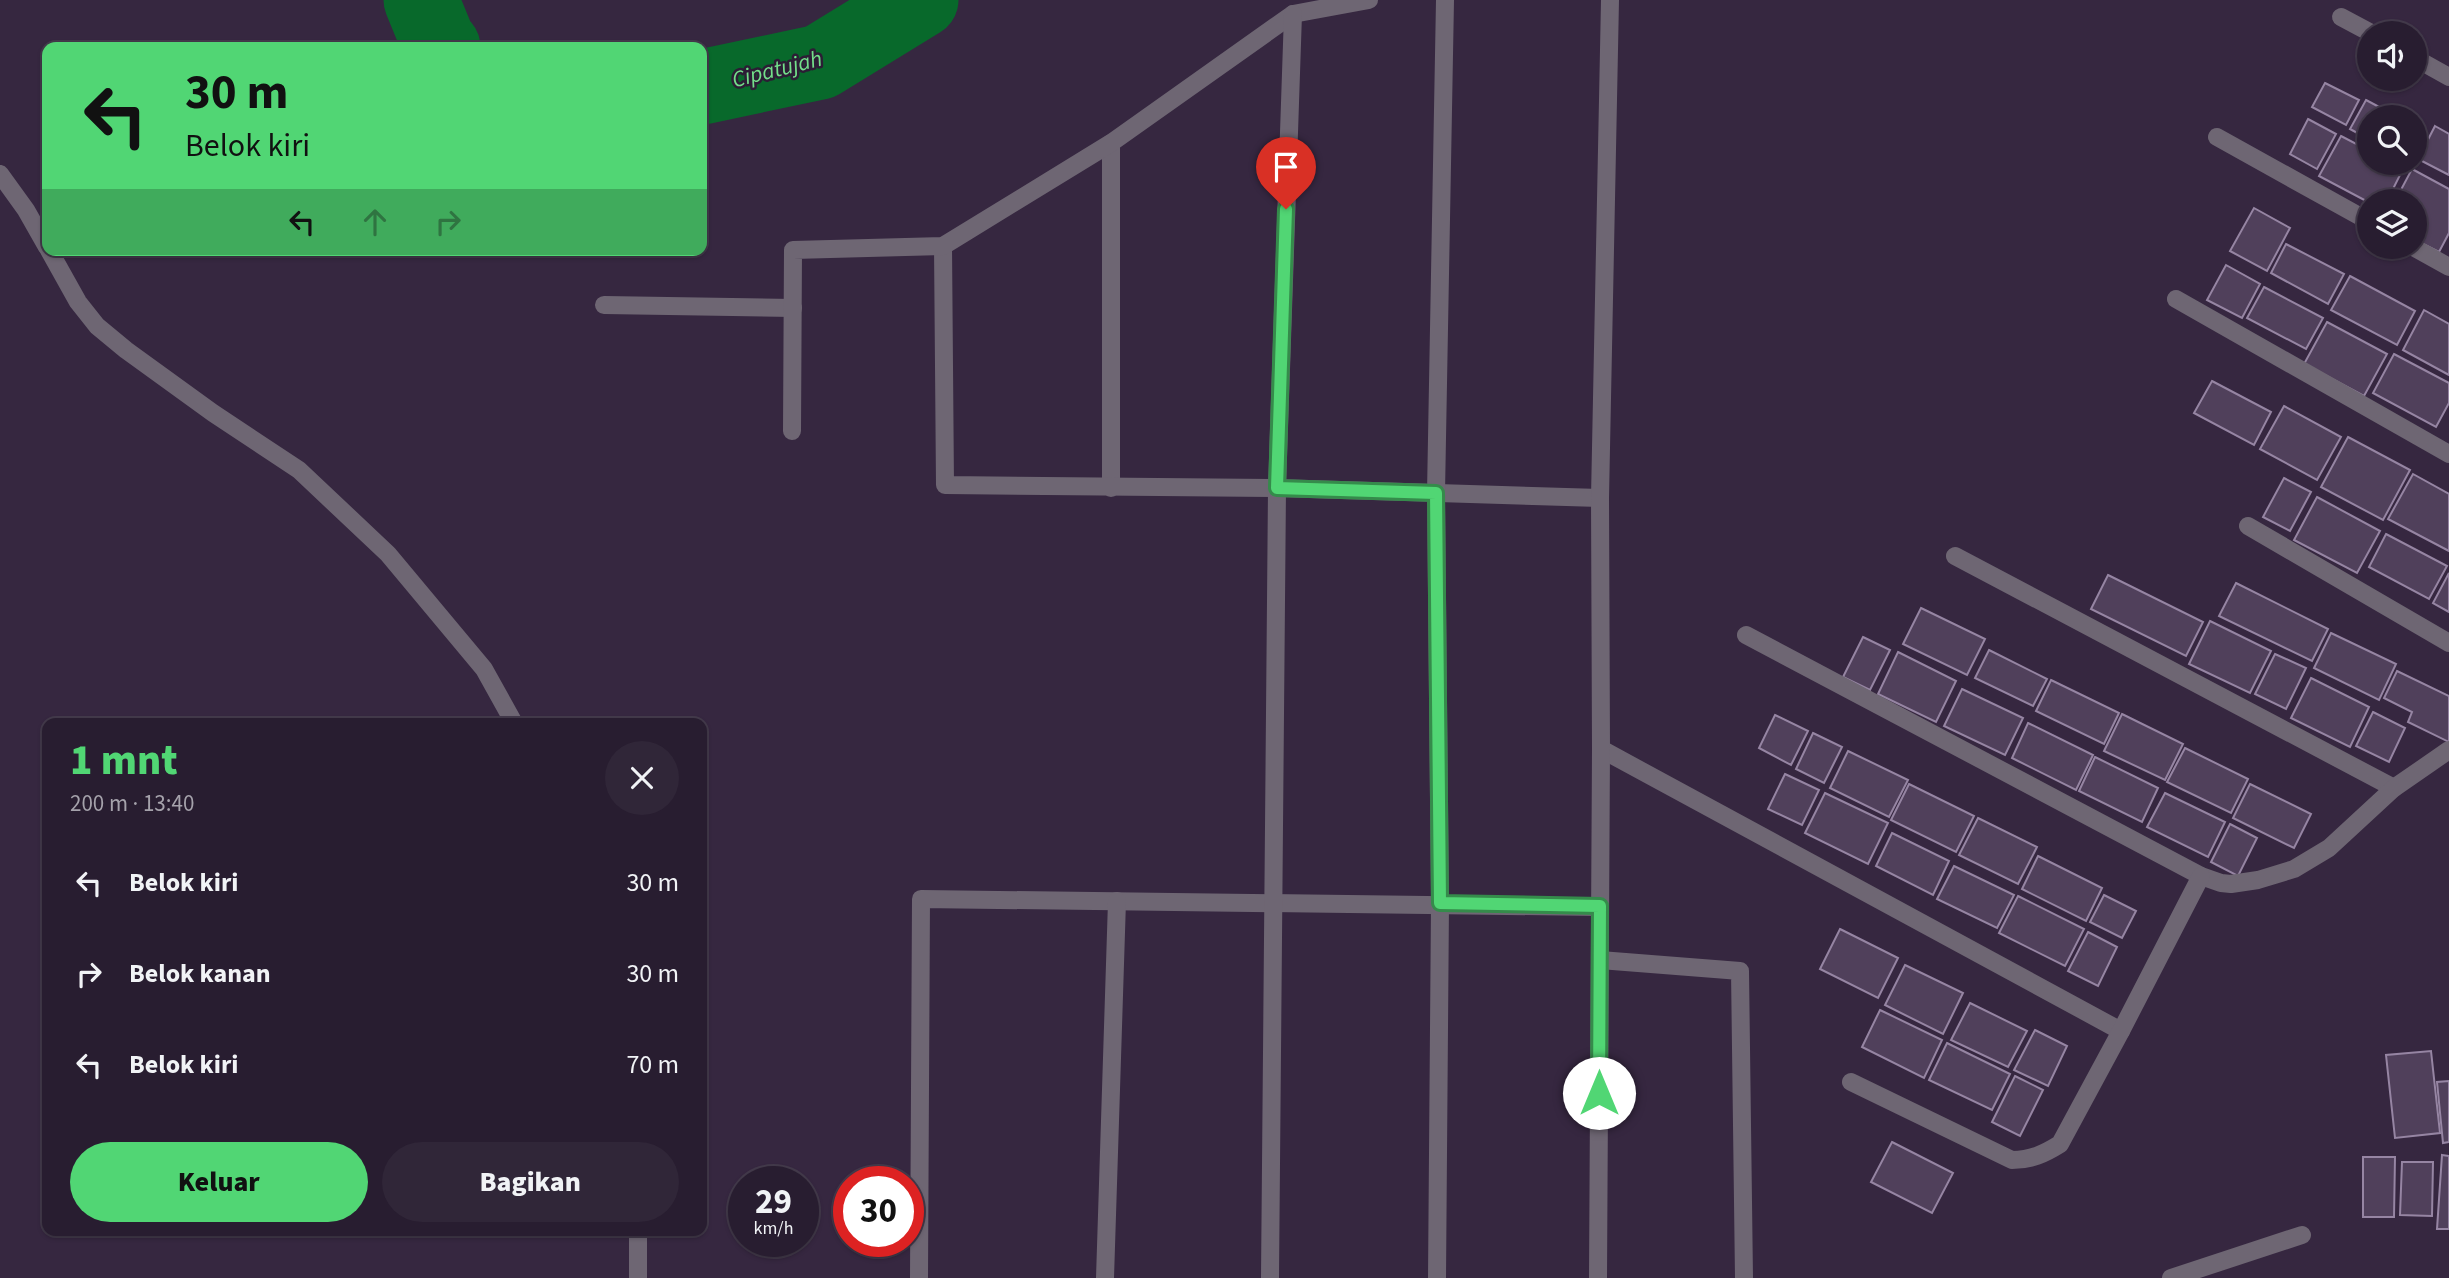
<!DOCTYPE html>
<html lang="id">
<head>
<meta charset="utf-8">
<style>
	body { margin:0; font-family:"Source Sans 3",sans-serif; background:#302638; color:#f1f3f6; height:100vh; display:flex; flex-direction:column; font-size:26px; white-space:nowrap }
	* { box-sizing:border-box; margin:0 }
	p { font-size:23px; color:#a5a2ab }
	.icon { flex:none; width:38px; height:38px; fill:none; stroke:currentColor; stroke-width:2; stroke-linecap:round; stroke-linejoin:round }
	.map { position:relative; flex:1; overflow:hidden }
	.details { position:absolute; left:42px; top:718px; width:665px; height:518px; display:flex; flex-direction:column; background:#281d30; border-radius:14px; box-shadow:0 2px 5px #0004,0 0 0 2px #443b4c }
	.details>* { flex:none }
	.hud { position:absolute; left:42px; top:42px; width:665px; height:214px; border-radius:14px; box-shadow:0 2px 5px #0004,0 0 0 2px #443b4c; background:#51d674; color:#111; overflow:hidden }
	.tools { position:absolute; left:2357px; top:21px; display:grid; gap:14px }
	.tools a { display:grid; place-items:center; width:70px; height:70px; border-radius:50%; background:#281d30; box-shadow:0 2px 5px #0004,0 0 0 2px #443b4c; font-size:35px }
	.speed { position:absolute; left:728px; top:1166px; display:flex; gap:14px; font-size:35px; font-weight:700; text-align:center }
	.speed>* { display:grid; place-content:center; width:91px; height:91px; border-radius:50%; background:#281d30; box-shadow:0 2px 5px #0004,0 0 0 2px #443b4c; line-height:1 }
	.speed small { font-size:18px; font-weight:400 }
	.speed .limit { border:10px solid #d22; background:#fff; color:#111 }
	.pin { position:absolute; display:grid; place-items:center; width:60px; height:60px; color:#fff; margin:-72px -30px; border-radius:50% 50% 50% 0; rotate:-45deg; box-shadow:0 0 7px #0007 }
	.pin .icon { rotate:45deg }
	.me { position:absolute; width:77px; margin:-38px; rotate:0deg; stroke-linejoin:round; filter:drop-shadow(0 0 5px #0008) }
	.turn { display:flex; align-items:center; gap:24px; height:147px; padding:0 28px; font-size:32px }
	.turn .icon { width:91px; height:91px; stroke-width:2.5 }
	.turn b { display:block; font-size:49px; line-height:60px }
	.lanes { display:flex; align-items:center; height:66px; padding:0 28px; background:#0003; justify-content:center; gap:35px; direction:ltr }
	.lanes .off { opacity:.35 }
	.round { display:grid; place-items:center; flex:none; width:74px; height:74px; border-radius:37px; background:#302638 }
	.head { display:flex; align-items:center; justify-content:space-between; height:119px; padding:0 28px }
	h1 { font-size:42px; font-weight:800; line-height:52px; color:#51d674 }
	.primary-button { display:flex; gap:14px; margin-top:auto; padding:14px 28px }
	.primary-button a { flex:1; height:80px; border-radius:42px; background:#51d674; color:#111; font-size:28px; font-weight:800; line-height:80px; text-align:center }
	.primary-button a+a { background:#302638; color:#f1f3f6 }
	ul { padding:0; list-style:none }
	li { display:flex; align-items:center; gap:21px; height:91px; padding:0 28px }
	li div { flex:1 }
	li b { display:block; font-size:26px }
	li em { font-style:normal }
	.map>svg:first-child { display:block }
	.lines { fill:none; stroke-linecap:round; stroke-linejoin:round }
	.river { stroke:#08692b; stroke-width:75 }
	.building { fill:#50405b; stroke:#9685a3; stroke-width:2 }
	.minor { stroke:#6e6673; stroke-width:18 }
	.route-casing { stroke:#358b4b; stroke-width:18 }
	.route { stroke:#51d674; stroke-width:12 }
	.labels { text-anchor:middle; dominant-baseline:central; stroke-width:5; stroke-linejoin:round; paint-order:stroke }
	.water-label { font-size:23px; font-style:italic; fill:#73df8a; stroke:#2c1d35 }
</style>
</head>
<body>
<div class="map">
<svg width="2449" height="1278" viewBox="0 0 2449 1278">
	<rect width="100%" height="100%" fill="#362740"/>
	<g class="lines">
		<g class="river">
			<polyline points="421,0 439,44 443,47"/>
			<polyline points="702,87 820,62 921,0"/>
		</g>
	</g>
	<g class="building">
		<polygon points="2325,83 2359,100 2346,125 2312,107"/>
		<polygon points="2366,100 2398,117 2370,117 2370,140 2350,129"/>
		<polygon points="2308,119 2336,134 2317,169 2290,154"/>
		<polygon points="2435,126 2449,134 2449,175 2418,159"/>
		<polygon points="2341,136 2370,151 2370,163 2392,163 2403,169 2387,201 2370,201 2370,203 2319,176"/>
		<polygon points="2412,169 2449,189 2449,233 2439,252 2415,240 2415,201 2395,201"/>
		<polygon points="2254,208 2290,228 2267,271 2230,251"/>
		<polygon points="2286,244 2344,274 2328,304 2271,273"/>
		<polygon points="2226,265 2260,284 2242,318 2207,300"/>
		<polygon points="2350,276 2415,311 2397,345 2331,310"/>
		<polygon points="2264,287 2323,318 2306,349 2247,318"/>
		<polygon points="2424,310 2449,324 2449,375 2403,350"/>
		<polygon points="2327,322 2387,354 2364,396 2304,364"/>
		<polygon points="2394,354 2449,383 2449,403 2436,427 2373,393"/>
		<polygon points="2212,381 2271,412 2254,445 2194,413"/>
		<polygon points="2284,406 2341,437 2317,480 2260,449"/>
		<polygon points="2348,437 2410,470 2383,520 2321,487"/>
		<polygon points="2413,474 2449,494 2449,551 2388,519"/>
		<polygon points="2284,478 2311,492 2290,531 2263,517"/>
		<polygon points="2317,497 2380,531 2357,573 2294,540"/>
		<polygon points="2386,534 2447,566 2429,599 2369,567"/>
		<polygon points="2449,573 2449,612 2433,603"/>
		<polygon points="2108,575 2203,622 2186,656 2091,609"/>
		<polygon points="2236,583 2328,629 2312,661 2219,616"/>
		<polygon points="1921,608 1985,639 1967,675 1903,644"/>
		<polygon points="2210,621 2271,651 2250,693 2189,664"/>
		<polygon points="2331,633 2396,664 2379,700 2314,668"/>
		<polygon points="1863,637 1890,650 1870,690 1843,677"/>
		<polygon points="1989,650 2047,679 2033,706 1975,678"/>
		<polygon points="1898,652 1956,681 1936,722 1878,694"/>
		<polygon points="2275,654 2306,668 2286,709 2255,694"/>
		<polygon points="2397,671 2449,696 2449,742 2408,722 2412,712 2384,698"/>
		<polygon points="2311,678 2369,707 2350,747 2291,718"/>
		<polygon points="2051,680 2119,713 2104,744 2036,711"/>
		<polygon points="1962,689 2023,718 2005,755 1944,726"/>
		<polygon points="2373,712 2405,728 2389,762 2356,746"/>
		<polygon points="2122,714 2183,744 2165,780 2104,751"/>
		<polygon points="1775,715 1808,731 1791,765 1759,748"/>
		<polygon points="2028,723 2093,755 2076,790 2012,758"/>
		<polygon points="1813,733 1842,747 1824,783 1796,769"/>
		<polygon points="2185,748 2248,779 2231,813 2167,782"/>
		<polygon points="1848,751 1908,780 1889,817 1830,788"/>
		<polygon points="2095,757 2158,788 2142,822 2079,791"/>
		<polygon points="1785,774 1819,790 1802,825 1768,809"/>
		<polygon points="1909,784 1974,816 1956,852 1891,820"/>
		<polygon points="2250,784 2311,814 2294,848 2233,818"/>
		<polygon points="1825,793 1888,823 1868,864 1805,833"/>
		<polygon points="2165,793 2225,822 2208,857 2147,827"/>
		<polygon points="1978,818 2037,847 2018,884 1959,855"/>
		<polygon points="2230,824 2257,838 2238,876 2211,862"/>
		<polygon points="1892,833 1949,861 1933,895 1876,866"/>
		<polygon points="2038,856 2102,888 2086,921 2022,889"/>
		<polygon points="1954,866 2014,895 1997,928 1937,899"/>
		<polygon points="2104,895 2136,911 2122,938 2090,922"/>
		<polygon points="2018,896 2084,929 2065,966 1999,933"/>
		<polygon points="1840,929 1898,958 1878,998 1820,969"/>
		<polygon points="2088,932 2117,947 2098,986 2068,971"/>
		<polygon points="1905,965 1963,993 1943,1034 1885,1005"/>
		<polygon points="1970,1003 2027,1031 2008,1067 1951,1040"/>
		<polygon points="1880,1010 1942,1040 1924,1078 1862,1047"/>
		<polygon points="2035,1030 2067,1046 2048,1086 2014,1070"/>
		<polygon points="1947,1043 2010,1074 1992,1110 1929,1080"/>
		<polygon points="2431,1051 2440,1133 2395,1138 2386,1055"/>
		<polygon points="2015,1076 2043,1090 2020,1136 1992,1122"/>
		<polygon points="2449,1081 2449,1142 2443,1143 2437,1082"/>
		<polygon points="1892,1142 1953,1173 1932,1213 1871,1182"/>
		<polygon points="2442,1155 2449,1156 2449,1229 2437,1229"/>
		<polygon points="2363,1157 2395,1157 2394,1217 2363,1217"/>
		<polygon points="2402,1162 2433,1162 2432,1216 2400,1215"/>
	</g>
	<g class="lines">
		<g class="minor">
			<polyline points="2341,17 2371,33"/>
			<polyline points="2415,58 2449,77"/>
			<polyline points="2217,137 2370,222"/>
			<polyline points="1111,143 1111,488"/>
			<polyline points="0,174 26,210 47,247"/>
			<polyline points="943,246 945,485 1277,488 1600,498"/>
			<polyline points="2413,247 2449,267"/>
			<polyline points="49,250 78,302 97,326 126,350 213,413 299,470 388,554 484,669 514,723"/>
			<polyline points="2176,299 2449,454"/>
			<polyline points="604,305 793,308"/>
			<polyline points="792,431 793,250 943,246 1111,143 1293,14 1369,0"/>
			<polyline points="2248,526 2449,643"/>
			<polyline points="1955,556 2394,788"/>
			<polyline points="1746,635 2201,876 2221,883 2231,884 2258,880 2294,869 2329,848 2394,788 2449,750"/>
			<polyline points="1601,749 2121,1031"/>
			<polyline points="1600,960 1740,971 1744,1278"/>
			<path d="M1851 1082 2012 1160C2031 1160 2044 1154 2060 1144L2121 1031 2201 876"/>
			<polyline points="638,1230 638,1278"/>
			<polyline points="919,1278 921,899 1600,907"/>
			<polyline points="1105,1278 1117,901"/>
			<polyline points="1270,1278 1277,488 1293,14"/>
			<polyline points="1437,1278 1440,903 1436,493 1445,0"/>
			<polyline points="1598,1278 1601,749 1600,498 1610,0"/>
			<polyline points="2171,1278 2302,1235"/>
		</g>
	</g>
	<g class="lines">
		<g class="route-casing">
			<polyline id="route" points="1286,209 1277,488 1436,493 1440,903 1600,906 1599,1093"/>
		</g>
		<use href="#route" class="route"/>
	</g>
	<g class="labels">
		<g class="water-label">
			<text transform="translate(777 69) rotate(-14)">Cipatujah</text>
		</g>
	</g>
</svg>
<div class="tools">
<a><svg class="icon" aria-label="sound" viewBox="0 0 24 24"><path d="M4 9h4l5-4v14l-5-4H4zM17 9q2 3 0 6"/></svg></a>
<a><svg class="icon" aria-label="search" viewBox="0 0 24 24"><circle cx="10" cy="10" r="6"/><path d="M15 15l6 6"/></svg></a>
<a><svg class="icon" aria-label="layers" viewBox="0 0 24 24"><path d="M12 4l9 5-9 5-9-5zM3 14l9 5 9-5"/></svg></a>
</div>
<div class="speed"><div>29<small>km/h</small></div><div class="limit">30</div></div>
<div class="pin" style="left:1286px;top:209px;background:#d93025"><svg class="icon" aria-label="arrive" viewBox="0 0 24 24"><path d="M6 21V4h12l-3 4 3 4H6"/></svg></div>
<svg class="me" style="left:1599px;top:1093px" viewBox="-20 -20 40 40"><circle r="19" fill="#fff"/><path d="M0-13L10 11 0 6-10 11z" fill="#51d674"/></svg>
<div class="hud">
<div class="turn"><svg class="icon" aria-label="left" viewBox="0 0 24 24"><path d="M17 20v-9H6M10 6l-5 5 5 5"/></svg><div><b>30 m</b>Belok kiri</div></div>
<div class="lanes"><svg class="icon" aria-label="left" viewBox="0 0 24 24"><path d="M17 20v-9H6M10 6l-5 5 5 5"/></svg><svg class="icon off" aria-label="ahead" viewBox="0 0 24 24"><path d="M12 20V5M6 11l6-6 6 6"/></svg><svg class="icon off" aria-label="right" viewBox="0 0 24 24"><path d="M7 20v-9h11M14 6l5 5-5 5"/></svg></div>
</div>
<section class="details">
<div class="head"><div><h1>1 mnt</h1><p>200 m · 13:40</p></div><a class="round"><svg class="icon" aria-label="close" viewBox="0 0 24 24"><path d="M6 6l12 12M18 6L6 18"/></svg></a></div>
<ul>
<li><svg class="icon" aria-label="left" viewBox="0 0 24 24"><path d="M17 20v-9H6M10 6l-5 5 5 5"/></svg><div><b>Belok kiri</b></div><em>30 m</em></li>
<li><svg class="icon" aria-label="right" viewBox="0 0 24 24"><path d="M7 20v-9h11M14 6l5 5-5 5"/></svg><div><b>Belok kanan</b></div><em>30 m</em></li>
<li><svg class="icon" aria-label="left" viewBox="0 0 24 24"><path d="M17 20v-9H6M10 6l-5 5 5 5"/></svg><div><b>Belok kiri</b></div><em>70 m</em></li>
</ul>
<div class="primary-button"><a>Keluar</a><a>Bagikan</a></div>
</section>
</div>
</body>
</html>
